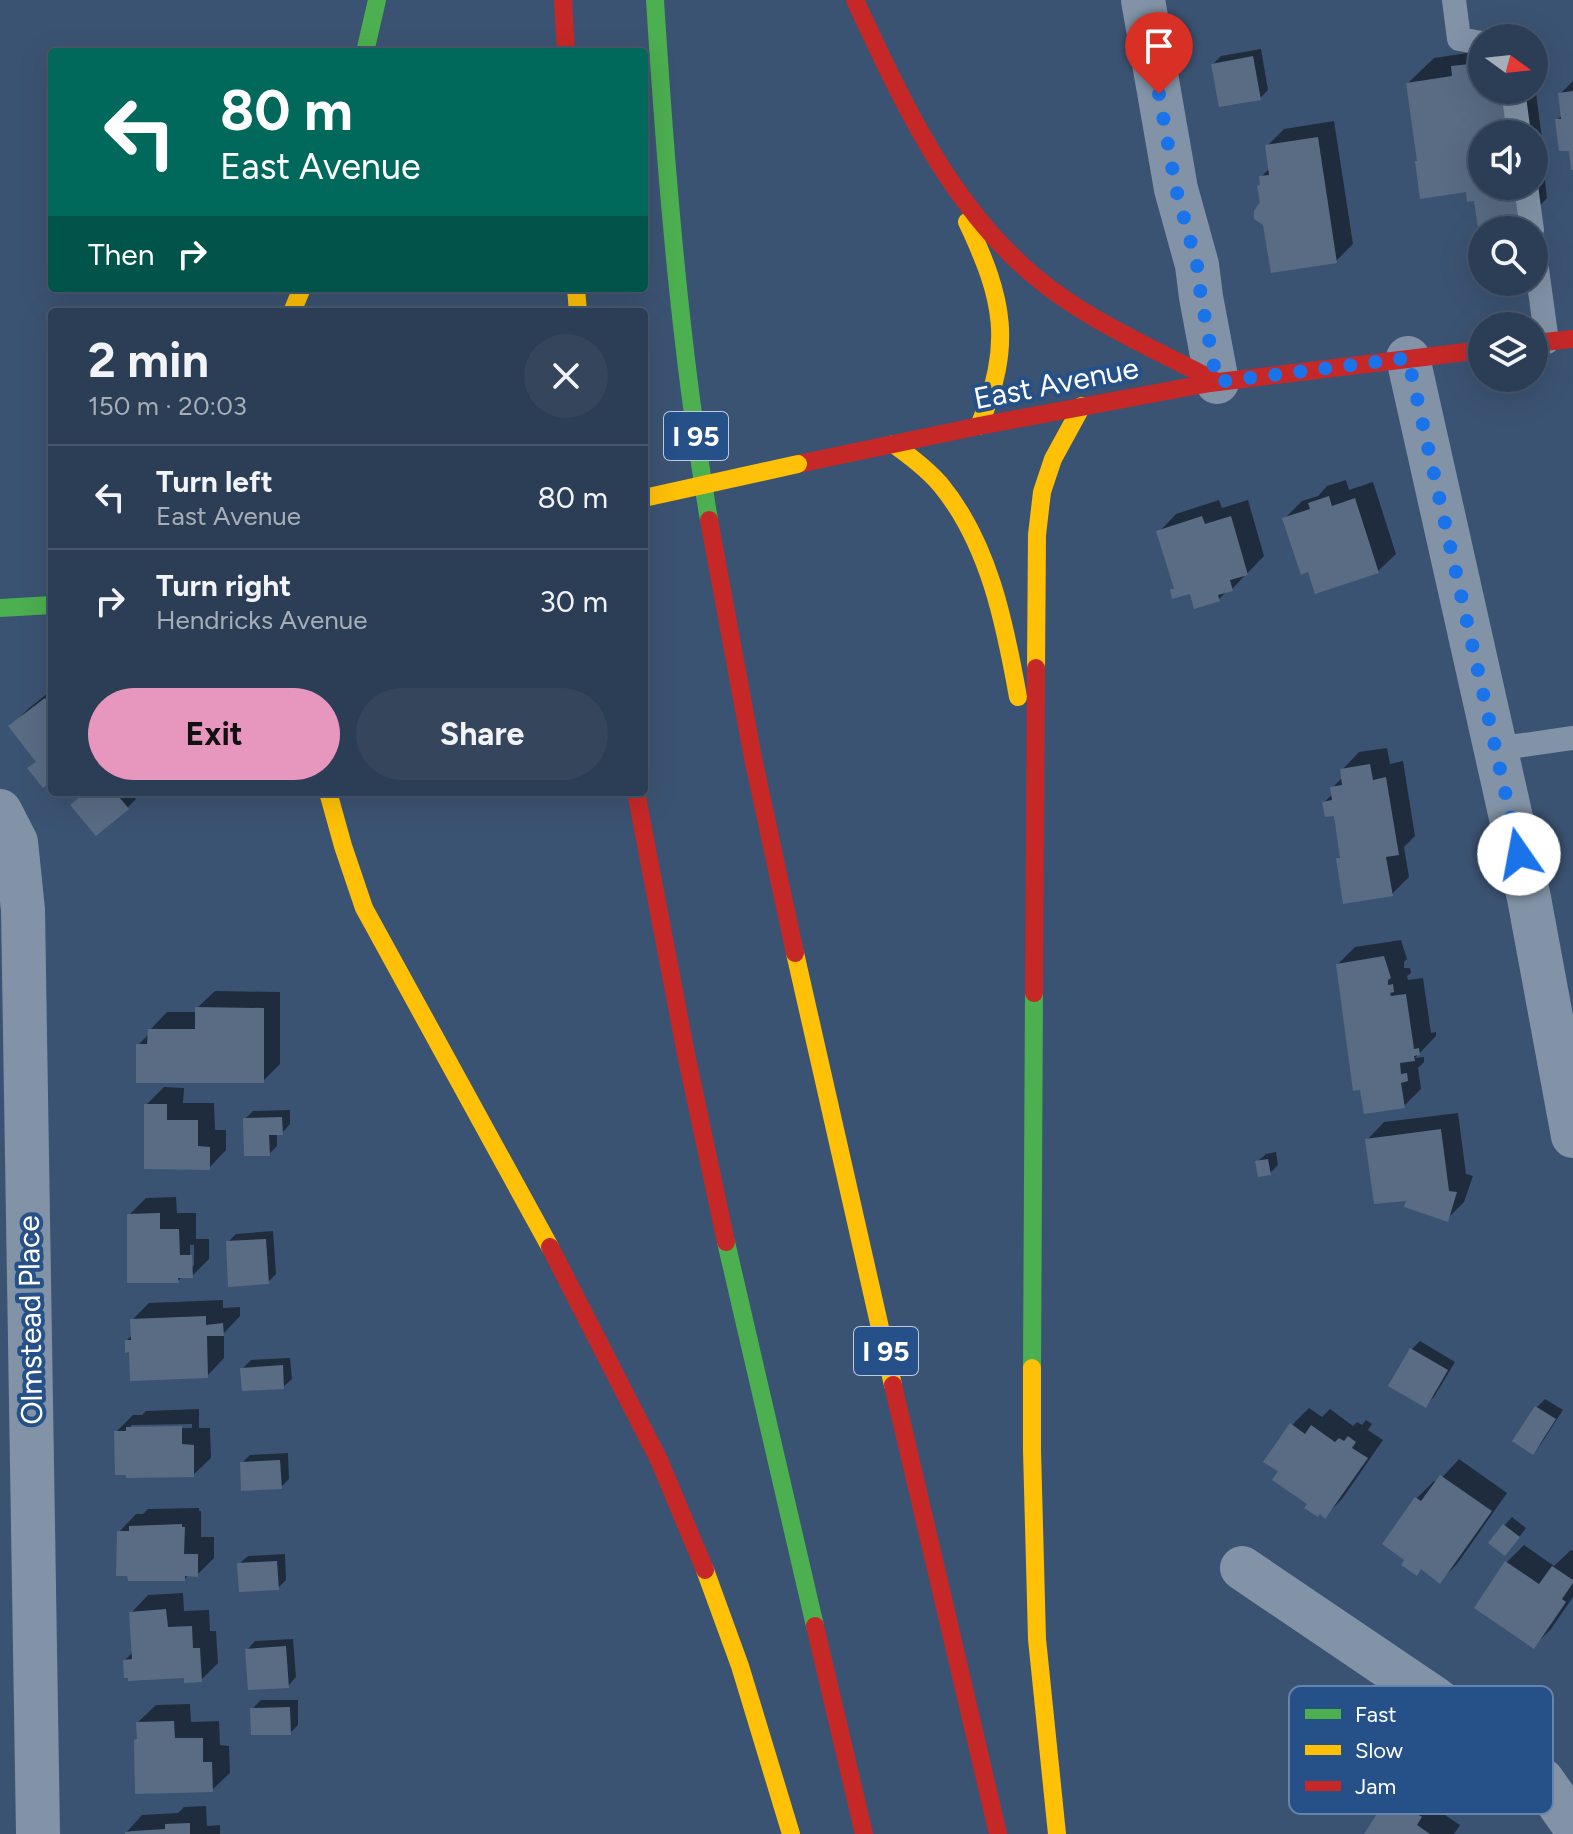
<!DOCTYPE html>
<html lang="en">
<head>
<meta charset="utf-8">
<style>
	body { margin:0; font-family:Figtree,sans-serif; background:#34455c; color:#f1f3f6; height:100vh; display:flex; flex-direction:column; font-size:30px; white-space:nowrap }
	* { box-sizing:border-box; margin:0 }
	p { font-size:26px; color:#a6aeb9 }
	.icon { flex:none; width:44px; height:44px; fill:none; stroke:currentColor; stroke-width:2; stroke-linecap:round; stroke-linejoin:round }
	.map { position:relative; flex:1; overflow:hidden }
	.panel { position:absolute; left:48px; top:308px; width:600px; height:488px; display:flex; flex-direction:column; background:#2c3e56; border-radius:8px; box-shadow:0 8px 32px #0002,0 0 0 2px #48576c }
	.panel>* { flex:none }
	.hud { position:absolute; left:48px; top:48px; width:600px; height:244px; border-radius:8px; box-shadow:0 8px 32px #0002,0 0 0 2px #48576c; background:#00695c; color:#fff; overflow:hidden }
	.needle { width:52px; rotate:105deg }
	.tools { position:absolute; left:1468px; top:24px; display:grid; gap:16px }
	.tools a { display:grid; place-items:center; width:80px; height:80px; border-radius:50%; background:#2c3e56; box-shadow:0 8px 32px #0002,0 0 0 2px #48576c; font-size:40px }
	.pin { position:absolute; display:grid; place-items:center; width:68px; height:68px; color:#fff; margin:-82px -34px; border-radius:50% 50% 50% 0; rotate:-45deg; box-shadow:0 0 8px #0007 }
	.pin .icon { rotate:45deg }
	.me { position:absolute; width:88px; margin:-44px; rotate:348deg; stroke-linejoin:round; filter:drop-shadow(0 0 6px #0008) }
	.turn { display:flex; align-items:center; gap:28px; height:168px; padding:0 40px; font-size:36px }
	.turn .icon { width:104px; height:104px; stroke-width:2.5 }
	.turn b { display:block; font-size:56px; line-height:68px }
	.then { display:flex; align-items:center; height:76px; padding:0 40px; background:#0003; gap:16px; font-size:30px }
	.round { display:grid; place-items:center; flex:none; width:84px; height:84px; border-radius:42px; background:#34455c }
	.summary { display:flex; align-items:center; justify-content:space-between; height:136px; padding:0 40px }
	h1 { font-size:48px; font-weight:700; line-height:60px }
	.cta { display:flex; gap:16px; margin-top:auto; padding:16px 40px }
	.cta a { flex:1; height:92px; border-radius:48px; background:#e797bd; color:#111; font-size:32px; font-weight:700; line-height:92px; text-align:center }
	.cta a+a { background:#34455c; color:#f1f3f6 }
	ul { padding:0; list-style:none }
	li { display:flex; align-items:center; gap:24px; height:104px; padding:0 40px; border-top:2px solid #48576c }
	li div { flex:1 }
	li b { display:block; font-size:30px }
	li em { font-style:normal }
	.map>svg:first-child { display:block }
	.shadow { fill:#0007; fill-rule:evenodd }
	.building { fill:#596c84 }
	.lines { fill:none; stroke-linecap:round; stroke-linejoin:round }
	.lane { stroke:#8293a7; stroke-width:24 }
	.street { stroke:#8293a7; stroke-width:44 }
	.fast { stroke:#4caf50; stroke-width:18 }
	.slow { stroke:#ffc107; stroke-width:18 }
	.jam { stroke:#c62828; stroke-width:18 }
	.slow-bridge { stroke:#ffc107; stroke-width:18 }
	.route { stroke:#1a73e8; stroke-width:14; stroke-dasharray:0 25.2 }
	.labels { text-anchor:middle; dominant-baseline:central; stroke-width:8; stroke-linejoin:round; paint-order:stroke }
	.shield { fill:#255088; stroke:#becadb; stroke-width:2 }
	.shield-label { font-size:28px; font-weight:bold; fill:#fff }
	.street-label { font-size:30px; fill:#fff; stroke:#255088 }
	.key { fill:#255088; stroke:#6684ac; stroke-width:2 }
	.key-label { font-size:22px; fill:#fff }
</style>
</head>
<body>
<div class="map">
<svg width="1573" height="1834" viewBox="0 0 1573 1834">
	<rect width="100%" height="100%" fill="#3b5372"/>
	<g class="shadow">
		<path d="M1479 41H1482V90H1534L1535 86 1545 161 1543 164 1547 198 1522 224 1499 227 1496 230H1482V234L1476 198 1467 190 1408 83 1434 58 1467 53ZM1482 134H1534V186H1482Z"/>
		<polygon points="1261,49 1268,90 1260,98 1213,64 1221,56"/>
		<polygon points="1573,81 1573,168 1570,148 1557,120 1563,114 1560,94"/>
		<polygon points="1334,121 1353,244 1336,261 1262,203 1261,177 1270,168 1267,146 1284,129"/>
		<polygon points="1346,480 1349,490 1373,482 1396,554 1378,571 1309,570 1285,518 1302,501 1318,496 1327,486"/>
		<polygon points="1219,500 1222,508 1248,500 1264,556 1232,589 1228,590 1219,599 1191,591 1172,590 1175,587 1159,532 1176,514"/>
		<polygon points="52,690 52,781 11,726 28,709"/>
		<polygon points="1387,748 1390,764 1403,761 1415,836 1404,847 1409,877 1392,894 1338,859 1342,855 1336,814 1324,802 1333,794 1332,788 1343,777 1342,770 1359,752"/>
		<polygon points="87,792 129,792 136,799 128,807"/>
		<polygon points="1401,940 1407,959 1404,962 1404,968 1410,968 1411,973 1407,976 1408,980 1423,978 1431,1033 1436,1032 1436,1036 1415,1058 1424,1057 1424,1062 1418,1068 1421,1089 1404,1106 1338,964 1355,947"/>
		<polygon points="215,991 280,992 280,1064 263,1081 138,1045 150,1033 150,1030 167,1012 197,1012 197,1008"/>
		<polygon points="164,1087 184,1088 183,1103 214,1103 215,1130 226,1130 226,1150 209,1168 146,1105"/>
		<polygon points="290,1110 290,1124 282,1133 277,1133 277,1146 269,1154 245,1119 253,1111"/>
		<polygon points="1458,1113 1466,1174 1473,1176 1464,1202 1447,1219 1409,1198 1367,1140 1384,1122"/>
		<polygon points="1276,1152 1278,1165 1270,1173 1257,1162 1266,1154"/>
		<path d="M176 1197 177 1213H196V1239H209V1259L192 1276H183L178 1281 129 1215 146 1198ZM190 1245H194V1265L190 1269Z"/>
		<polygon points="273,1231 276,1274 268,1282 228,1242 236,1234"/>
		<polygon points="223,1300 223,1308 240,1307 240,1316 224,1333 224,1358 207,1376 131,1350 127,1340 133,1334 132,1320 149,1303"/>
		<polygon points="1420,1341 1455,1362 1434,1397 1426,1405 1412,1349"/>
		<polygon points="290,1358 292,1379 283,1387 242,1369 251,1360"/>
		<polygon points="1545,1399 1563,1410 1541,1444 1533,1452 1537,1407"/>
		<polygon points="1309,1408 1322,1417 1330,1409 1353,1426 1357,1422 1362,1425 1366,1420 1372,1424 1368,1430 1383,1440 1342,1499 1325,1516 1309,1503 1281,1471 1292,1425"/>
		<path d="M199 1409V1428H210L211 1458 193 1475 116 1432 133 1415H142L146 1411ZM192 1424V1428L131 1429V1425Z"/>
		<polygon points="288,1453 289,1479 281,1487 242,1463 250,1455"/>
		<polygon points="1459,1459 1507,1493 1457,1564 1440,1581 1385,1544 1417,1498 1434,1481 1437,1483"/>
		<polygon points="199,1508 199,1511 201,1511 201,1537 214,1537 214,1558 197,1575 189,1574 185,1579 119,1532 136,1514 143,1514 148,1509"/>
		<polygon points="1512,1517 1526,1528 1513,1545 1504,1526"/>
		<polygon points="1524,1545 1554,1566 1571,1550 1573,1551 1573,1597 1551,1629 1534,1646 1507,1562"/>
		<polygon points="285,1554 286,1580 278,1588 239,1564 248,1556"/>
		<polygon points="183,1593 184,1611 209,1610 210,1631 216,1631 218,1663 201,1680 125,1660 133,1652 131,1613 148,1595"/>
		<polygon points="293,1639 296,1677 288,1686 247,1650 255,1641"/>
		<polygon points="261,1700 298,1700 298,1725 290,1733 252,1709"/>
		<polygon points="190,1704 191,1722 219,1721 220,1745 229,1746 230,1773 212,1790 139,1737 138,1722 156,1705"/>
		<polygon points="1404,1784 1420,1794 1423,1790 1438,1800 1433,1807 1460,1825 1454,1834 1366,1834 1387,1801"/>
		<polygon points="206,1806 207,1826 220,1825 220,1834 125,1834 142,1815 178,1813 184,1807"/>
	</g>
	<g class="building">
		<polygon points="1253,56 1261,100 1219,107 1211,64"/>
		<polygon points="1470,64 1471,74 1482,73 1482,90 1503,90 1513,134 1482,134 1482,186 1517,186 1523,226 1482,230 1482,241 1480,242 1474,201 1467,202 1466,192 1420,199 1415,161 1417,161 1406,83 1452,76 1451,66"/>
		<polygon points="1573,91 1573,170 1571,170 1569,151 1559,151 1555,119 1561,119 1558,93"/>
		<polygon points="1318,137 1337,263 1271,273 1263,225 1254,219 1254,211 1260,202 1257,186 1260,185 1259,176 1269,175 1265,145"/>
		<polygon points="1329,496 1332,506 1355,498 1379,573 1315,594 1308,572 1301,575 1282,518 1310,509 1308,503"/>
		<polygon points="1202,516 1205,524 1231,516 1248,575 1230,580 1233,591 1218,595 1220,601 1194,609 1190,594 1172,599 1170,589 1174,589 1156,531"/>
		<polygon points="45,698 52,707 52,784 50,782 43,788 27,768 36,762 8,726"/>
		<polygon points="1370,764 1373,780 1386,777 1399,855 1386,857 1393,896 1343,904 1336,858 1340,858 1334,816 1325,817 1322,802 1332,800 1330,787 1342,785 1340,769"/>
		<polygon points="86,792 115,792 129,809 96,836 70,805"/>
		<polygon points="1384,956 1391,978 1388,980 1388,985 1393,984 1394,992 1390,993 1391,996 1406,994 1414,1049 1419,1048 1420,1055 1414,1056 1415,1061 1400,1063 1401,1074 1407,1073 1408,1081 1401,1083 1405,1108 1364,1114 1360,1090 1353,1091 1336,964"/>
		<polygon points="195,1007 264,1008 264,1083 136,1083 136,1044 147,1044 148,1029 195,1029"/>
		<polygon points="144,1104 167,1104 167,1120 198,1120 198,1146 210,1147 210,1170 144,1169"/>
		<polygon points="282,1117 283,1135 269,1135 270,1156 244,1156 243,1118"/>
		<polygon points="1441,1129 1449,1191 1457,1192 1448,1222 1404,1207 1406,1201 1374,1204 1365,1139"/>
		<polygon points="1268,1159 1271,1175 1258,1177 1255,1161"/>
		<polygon points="160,1213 160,1229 179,1229 180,1255 192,1255 193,1278 178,1278 179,1283 127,1283 127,1214"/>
		<polygon points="266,1239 269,1284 228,1287 226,1241"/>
		<polygon points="206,1316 206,1325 223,1323 224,1336 207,1336 208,1378 130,1381 129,1352 125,1353 125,1340 131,1340 130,1319"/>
		<polygon points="1410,1348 1448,1370 1426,1408 1388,1386"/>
		<polygon points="283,1365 284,1389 242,1391 240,1368"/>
		<polygon points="1535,1406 1556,1419 1533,1455 1512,1441"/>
		<polygon points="1290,1423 1305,1434 1311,1425 1335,1442 1339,1438 1344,1441 1348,1436 1356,1442 1352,1448 1368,1458 1325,1519 1320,1514 1318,1517 1304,1508 1307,1504 1272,1480 1278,1471 1263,1462"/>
		<polygon points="182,1426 182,1444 194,1445 194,1477 126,1478 126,1475 115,1475 114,1431 126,1431 126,1427"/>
		<polygon points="280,1460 282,1489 241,1491 240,1462"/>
		<polygon points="1440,1475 1492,1511 1440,1584 1421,1569 1417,1576 1401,1565 1404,1560 1382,1544 1415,1497 1421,1501"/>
		<polygon points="182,1524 182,1527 185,1527 184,1554 198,1554 198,1577 185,1576 185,1581 128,1581 127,1576 116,1576 117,1531 129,1531 129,1526"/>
		<polygon points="1503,1524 1520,1537 1505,1556 1488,1543"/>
		<polygon points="277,1561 279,1590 239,1592 237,1563"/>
		<polygon points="1505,1561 1539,1584 1552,1566 1573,1580 1573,1583 1562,1599 1566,1602 1534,1649 1474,1608"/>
		<polygon points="166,1609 168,1627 192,1626 193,1648 200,1648 202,1682 184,1683 184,1678 128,1681 128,1678 124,1678 123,1660 132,1659 129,1612"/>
		<polygon points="286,1646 289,1688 248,1690 245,1649"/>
		<polygon points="290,1707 291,1735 251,1735 250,1708"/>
		<polygon points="174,1721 175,1738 203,1738 203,1762 212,1762 213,1792 135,1794 134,1740 137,1739 136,1722"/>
		<polygon points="1386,1800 1402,1810 1404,1806 1422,1817 1417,1825 1430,1834 1364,1834"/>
		<polygon points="190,1823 190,1834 125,1834 125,1832 133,1831 165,1829 165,1824"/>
	</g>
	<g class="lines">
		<g class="lane">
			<polyline points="1454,0 1459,39 1482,43"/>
			<polyline points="1513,90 1519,134"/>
			<polyline points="1526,186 1532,230"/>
			<polyline points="1534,247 1547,342"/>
			<polyline points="1496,749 1573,738"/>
		</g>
		<g class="street">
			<polyline points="1143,0 1176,189 1197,265 1201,297 1217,382"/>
			<polyline points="1408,358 1529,898 1573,1136"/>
			<polyline points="0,811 16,842 23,910 38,1834"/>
			<polyline points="1242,1568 1434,1698 1542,1780 1573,1824"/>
		</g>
		<g class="fast">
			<path d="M655 0C666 174 680 348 709 520"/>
			<polyline points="365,52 377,0"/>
			<polyline points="0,608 52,605"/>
			<polyline points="726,1242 815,1626"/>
			<polyline points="1032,1368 1034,993"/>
		</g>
		<g class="slow">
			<path d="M967 222C1004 300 1013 344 979 426"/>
			<polyline points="576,288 578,312"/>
			<polyline points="292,312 302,288"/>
			<path d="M893 444C910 456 926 468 940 484 989 543 1005 624 1018 697"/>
			<polyline points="1036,668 1037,535 1042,492 1053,459 1082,406"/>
			<polyline points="328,792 343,846 364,908 550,1247"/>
			<polyline points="795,953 893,1385"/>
			<polyline points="1032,1368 1032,1450 1037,1639 1057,1834"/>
			<polyline points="705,1570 740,1666 791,1834"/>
		</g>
		<g class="jam">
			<polyline points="563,0 566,52"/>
			<path d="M855 0C901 99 948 203 1033 275 1087 321 1155 349 1217 382"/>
			<polyline points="1534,343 1573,339"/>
			<polyline points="798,464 979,426 1210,383 1482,350"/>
			<polyline points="709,520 753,758 795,953"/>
			<polyline points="636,792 686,1054 726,1242"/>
			<polyline points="1034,993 1036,668"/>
			<polyline points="550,1247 659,1460 705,1570"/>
			<polyline points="893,1385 998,1834"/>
			<polyline points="815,1626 864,1834"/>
		</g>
		<polyline class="slow-bridge" points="644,498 798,464"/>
	</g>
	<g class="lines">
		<polyline class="route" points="1159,94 1176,189 1197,265 1201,297 1217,382 1408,358 1519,854"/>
	</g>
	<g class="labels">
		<g class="shield">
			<rect x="664" y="412" width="64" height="48" rx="6"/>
			<rect x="854" y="1327" width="64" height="48" rx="6"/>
		</g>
		<g class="shield-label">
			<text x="696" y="436">I 95</text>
			<text x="886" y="1351">I 95</text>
		</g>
		<g class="street-label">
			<text transform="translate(1056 383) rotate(-11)">East Avenue</text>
			<text transform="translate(30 1320) rotate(-91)">Olmstead Place</text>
		</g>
	</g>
	<rect x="1289" y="1686" width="264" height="128" rx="12" class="key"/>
	<rect x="1305" y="1709" width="36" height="10" fill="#4caf50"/>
	<rect x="1305" y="1745" width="36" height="10" fill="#ffc107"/>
	<rect x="1305" y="1781" width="36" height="10" fill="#c62828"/>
	<g class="key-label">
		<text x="1355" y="1722">Fast</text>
		<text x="1355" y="1758">Slow</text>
		<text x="1355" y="1794">Jam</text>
	</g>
</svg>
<div class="tools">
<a><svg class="needle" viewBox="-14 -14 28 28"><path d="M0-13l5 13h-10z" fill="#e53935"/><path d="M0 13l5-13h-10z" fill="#a6aeb9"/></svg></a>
<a><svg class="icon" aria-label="sound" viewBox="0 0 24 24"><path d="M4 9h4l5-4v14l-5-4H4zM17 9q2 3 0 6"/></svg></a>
<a><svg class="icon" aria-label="search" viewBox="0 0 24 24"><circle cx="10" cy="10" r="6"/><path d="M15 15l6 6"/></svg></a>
<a><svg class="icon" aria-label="layers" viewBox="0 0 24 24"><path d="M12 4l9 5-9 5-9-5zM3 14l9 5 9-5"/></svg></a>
</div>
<div class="pin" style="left:1159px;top:94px;background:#d93025"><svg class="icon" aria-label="arrive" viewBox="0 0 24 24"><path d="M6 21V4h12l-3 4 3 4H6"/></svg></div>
<svg class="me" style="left:1519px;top:854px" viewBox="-20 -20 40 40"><circle r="19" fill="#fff"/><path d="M0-13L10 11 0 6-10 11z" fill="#1a73e8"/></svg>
<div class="hud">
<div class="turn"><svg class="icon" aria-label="left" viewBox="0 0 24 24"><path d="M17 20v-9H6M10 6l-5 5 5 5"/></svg><div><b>80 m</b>East Avenue</div></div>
<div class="then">Then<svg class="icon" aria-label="right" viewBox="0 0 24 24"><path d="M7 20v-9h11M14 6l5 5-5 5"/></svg></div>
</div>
<section class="panel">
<div class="summary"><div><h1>2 min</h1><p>150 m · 20:03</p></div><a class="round"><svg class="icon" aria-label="close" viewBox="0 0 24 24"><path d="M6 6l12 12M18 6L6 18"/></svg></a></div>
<ul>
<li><svg class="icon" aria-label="left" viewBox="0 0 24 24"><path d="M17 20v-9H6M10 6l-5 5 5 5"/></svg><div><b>Turn left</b><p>East Avenue</p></div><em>80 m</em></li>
<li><svg class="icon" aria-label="right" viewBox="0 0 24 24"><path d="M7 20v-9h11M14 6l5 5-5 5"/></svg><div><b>Turn right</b><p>Hendricks Avenue</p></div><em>30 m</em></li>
</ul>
<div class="cta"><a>Exit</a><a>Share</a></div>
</section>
</div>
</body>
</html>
